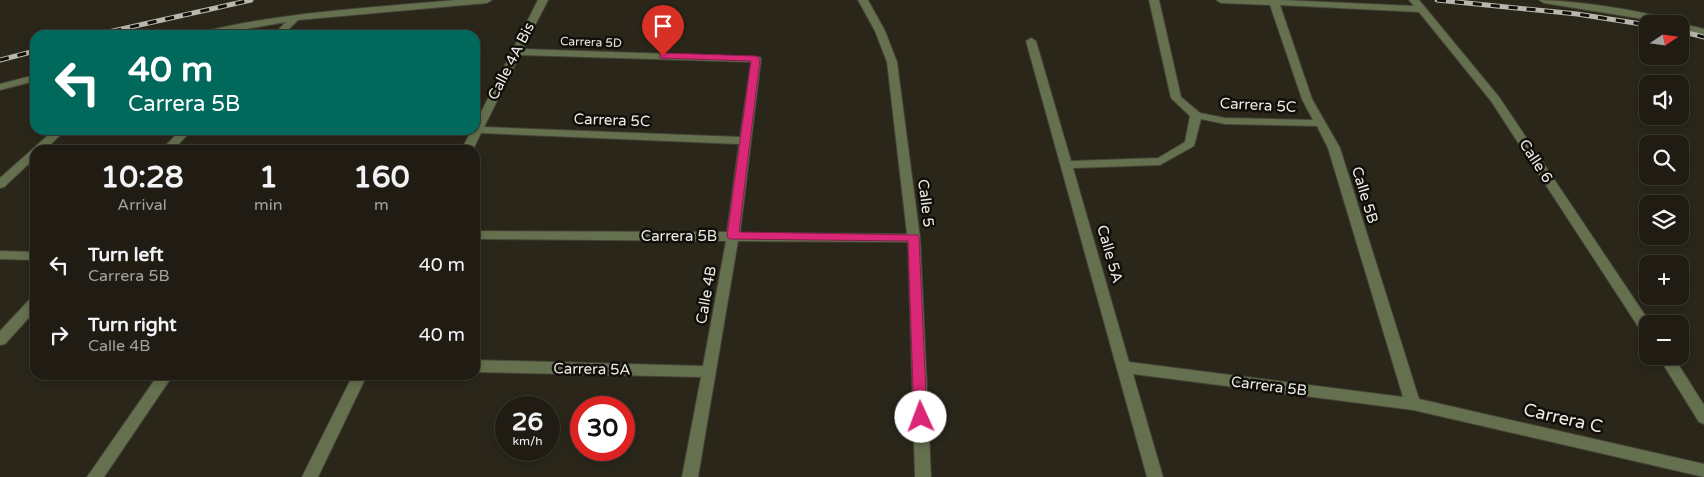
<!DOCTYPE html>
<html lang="en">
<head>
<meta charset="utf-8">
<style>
	body { margin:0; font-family:"Varela Round",sans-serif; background:#2d2922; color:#f1f3f6; height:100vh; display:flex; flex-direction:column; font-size:19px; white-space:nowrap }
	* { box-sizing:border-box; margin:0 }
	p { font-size:16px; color:#a2a1a0 }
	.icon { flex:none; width:28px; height:28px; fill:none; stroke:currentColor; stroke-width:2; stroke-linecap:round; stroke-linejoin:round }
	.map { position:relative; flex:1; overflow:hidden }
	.details { position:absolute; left:30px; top:145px; width:450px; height:235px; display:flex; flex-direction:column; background:#201c14; border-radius:15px; box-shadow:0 2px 8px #0003,0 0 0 1px #3d3a34 }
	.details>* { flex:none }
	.guide { position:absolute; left:30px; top:30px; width:450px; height:105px; border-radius:15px; box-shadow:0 2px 8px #0003,0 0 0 1px #3d3a34; background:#00695c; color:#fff; overflow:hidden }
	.needle { width:32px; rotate:77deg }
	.tools { position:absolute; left:1639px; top:15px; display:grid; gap:10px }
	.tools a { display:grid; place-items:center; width:50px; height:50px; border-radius:10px; background:#201c14; box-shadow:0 2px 8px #0003,0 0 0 1px #3d3a34; font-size:25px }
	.speed { position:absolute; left:495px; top:396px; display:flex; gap:10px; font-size:25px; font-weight:700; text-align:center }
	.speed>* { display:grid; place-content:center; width:65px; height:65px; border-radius:50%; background:#201c14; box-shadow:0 2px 8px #0003,0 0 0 1px #3d3a34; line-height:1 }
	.speed small { font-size:12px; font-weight:400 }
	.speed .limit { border:8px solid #d22; background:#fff; color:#111 }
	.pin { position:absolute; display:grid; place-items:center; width:42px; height:42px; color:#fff; margin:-51px -21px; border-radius:50% 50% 50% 0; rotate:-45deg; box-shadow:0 0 5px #0007 }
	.pin .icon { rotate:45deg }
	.me { position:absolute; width:55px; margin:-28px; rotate:358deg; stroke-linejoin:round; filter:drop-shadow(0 0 4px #0008) }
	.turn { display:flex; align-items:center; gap:18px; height:105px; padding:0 15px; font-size:22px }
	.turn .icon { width:65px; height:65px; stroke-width:2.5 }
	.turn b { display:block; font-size:35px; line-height:42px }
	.eta { display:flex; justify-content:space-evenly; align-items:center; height:85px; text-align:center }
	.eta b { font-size:30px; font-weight:700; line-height:35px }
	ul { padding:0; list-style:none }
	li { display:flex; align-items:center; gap:15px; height:70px; padding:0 15px }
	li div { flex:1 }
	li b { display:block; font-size:19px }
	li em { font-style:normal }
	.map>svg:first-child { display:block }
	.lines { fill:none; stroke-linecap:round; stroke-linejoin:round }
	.street-casing { stroke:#454236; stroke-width:2 }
	.street { fill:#64704e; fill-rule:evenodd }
	.rail-casing { stroke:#b9b6ad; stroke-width:5 }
	.rail { stroke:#110f0a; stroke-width:3; stroke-dasharray:9; stroke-linecap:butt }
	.route { fill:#db2777; stroke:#8e194d }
	.labels { text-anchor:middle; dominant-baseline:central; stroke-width:5; stroke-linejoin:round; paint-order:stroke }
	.far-street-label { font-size:12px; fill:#edebe3; stroke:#110f0a }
	.street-label { font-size:15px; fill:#edebe3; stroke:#110f0a }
	.near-street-label { font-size:18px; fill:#edebe3; stroke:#110f0a }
</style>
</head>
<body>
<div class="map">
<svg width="1704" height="477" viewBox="0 0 1704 477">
	<rect width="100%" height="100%" fill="#2a261a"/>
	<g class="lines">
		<g class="street-casing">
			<g id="street">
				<path d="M456 0H492L487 3 298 20 283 35H273L286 22 213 35H195L197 33C282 12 369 8 456 0Z"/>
				<path d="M538 0H548L523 49 760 57 761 59 740 233 907 234 887 62 875 31 858 0H868L885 31 897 62 920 238 931 477H915L908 242 738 241 698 477H682L701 377 475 372V360L703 366 726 241 475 239V231L727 232 739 144 481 133 473 150H461L472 130H475V124ZM520 55 751 62 740 137 484 127Z"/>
				<path d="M1149 0H1159L1181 97 1200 113 1225 118 1313 120 1302 99 1270 5 1221 3 1216 0H1282L1414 6 1409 0H1419L1499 97 1651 324H1648V335L1643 334 1491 101 1419 12 1280 5 1312 99 1340 148 1419 399 1704 464V477L1413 410 1133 374 1163 477H1147L1026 41 1031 38 1036 41 1071 161 1158 158 1185 142 1190 116 1171 98ZM1201 119 1225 124 1317 126 1328 148 1403 397 1129 362 1073 168 1160 165 1194 146Z"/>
				<path d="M1539 0C1564 0 1660 11 1677 24H1660L1637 18 1544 3Z"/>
				<polygon points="1680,23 1704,29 1704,35 1680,29 1680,24 1678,24"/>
				<polygon points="35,75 35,81 0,90 0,84"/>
				<polygon points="54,130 65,130 45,150 35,150 35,158 4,187 0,188 0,178"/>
				<polygon points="181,130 192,130 173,150 161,150"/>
				<polygon points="0,251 35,252 35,260 0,259"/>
				<polygon points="35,297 35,311 5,344 0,345 0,331 30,299"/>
				<polygon points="1658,356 1673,356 1704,405 1704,424 1699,422"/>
				<polygon points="158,375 173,375 104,477 87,477"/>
				<polygon points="353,375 367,375 318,477 302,477"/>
			</g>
		</g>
		<use href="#street" class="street"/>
		<g class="rail-casing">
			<g id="rail">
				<polyline points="1437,0 1577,14 1648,25"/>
				<polyline points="1680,31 1704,37"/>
				<polyline points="95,35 251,0"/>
				<polyline points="0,60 35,51"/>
			</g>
		</g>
		<use href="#rail" class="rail"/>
	</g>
	<polygon class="route" points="663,53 756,56 760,59 739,232 918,235 919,238 927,417 925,421 921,423 916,421 914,417 908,241 729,239 727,236 751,61 660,58 660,54"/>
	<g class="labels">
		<g class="far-street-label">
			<text transform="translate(591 42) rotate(2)">Carrera 5D</text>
		</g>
		<g class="street-label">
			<text transform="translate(511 61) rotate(-63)">Calle 4A Bis</text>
			<text transform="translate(1258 105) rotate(3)">Carrera 5C</text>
			<text transform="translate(612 120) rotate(2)">Carrera 5C</text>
			<text transform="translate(1536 161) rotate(57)">Calle 6</text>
			<text transform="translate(1365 195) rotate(73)">Calle 5B</text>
			<text transform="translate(926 203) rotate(83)">Calle 5</text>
			<text x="679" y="236">Carrera 5B</text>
			<text transform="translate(1110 254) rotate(74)">Calle 5A</text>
			<text transform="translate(706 295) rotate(-80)">Calle 4B</text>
			<text transform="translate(592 369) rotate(1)">Carrera 5A</text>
			<text transform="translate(1269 386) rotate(7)">Carrera 5B</text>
		</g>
		<g class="near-street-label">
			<text transform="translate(1563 418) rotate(13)">Carrera C</text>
		</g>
	</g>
</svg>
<div class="tools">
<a><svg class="needle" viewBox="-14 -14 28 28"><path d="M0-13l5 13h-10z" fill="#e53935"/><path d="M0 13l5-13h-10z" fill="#a2a1a0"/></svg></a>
<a><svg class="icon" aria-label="sound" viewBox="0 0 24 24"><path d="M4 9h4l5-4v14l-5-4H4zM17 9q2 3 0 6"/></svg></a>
<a><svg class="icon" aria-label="search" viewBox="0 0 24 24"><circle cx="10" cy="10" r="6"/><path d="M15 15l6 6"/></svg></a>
<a><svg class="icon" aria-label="layers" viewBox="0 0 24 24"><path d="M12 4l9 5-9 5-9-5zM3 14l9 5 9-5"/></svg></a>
<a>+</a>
<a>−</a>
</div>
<div class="speed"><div>26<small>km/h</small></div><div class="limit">30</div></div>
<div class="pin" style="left:663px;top:56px;background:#d93025"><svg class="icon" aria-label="arrive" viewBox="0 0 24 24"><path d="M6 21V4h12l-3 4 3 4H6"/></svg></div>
<svg class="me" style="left:921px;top:417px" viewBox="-20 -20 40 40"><circle r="19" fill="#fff"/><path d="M0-13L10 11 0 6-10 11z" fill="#db2777"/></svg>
<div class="guide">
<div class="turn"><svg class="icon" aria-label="left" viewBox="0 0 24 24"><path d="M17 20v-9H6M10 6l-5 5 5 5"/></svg><div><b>40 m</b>Carrera 5B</div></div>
</div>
<section class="details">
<div class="eta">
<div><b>10:28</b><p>Arrival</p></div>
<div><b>1</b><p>min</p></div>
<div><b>160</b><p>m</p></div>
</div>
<ul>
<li><svg class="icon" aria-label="left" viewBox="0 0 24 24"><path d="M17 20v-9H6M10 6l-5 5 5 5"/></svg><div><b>Turn left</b><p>Carrera 5B</p></div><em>40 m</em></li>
<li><svg class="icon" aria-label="right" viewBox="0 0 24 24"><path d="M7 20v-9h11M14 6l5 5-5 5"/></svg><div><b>Turn right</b><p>Calle 4B</p></div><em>40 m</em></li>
</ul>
</section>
</div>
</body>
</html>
